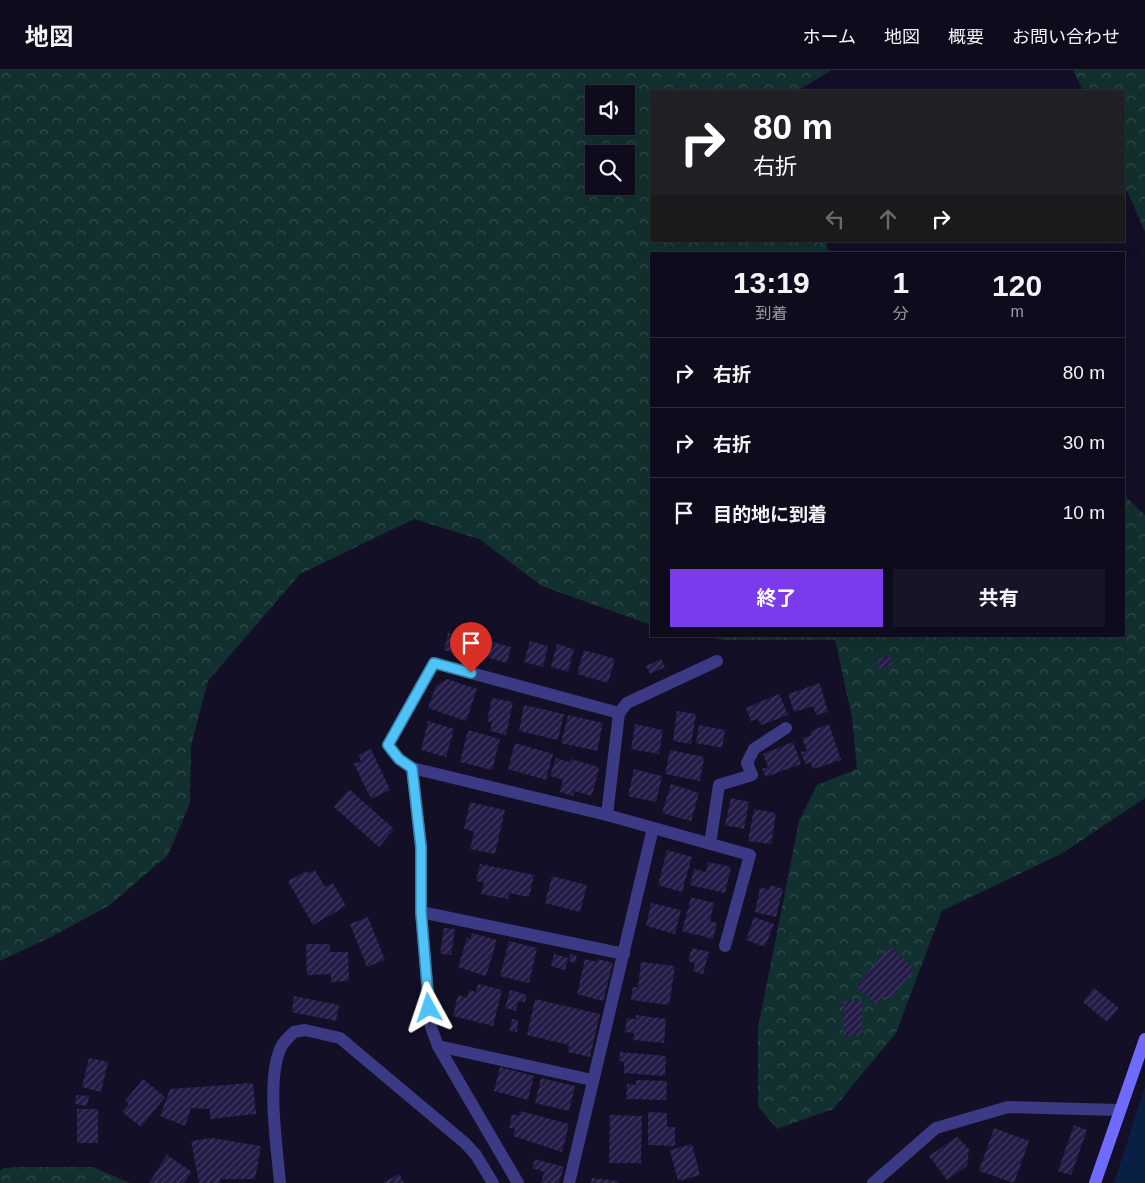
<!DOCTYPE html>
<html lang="ja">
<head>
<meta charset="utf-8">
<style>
	body { margin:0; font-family:Arial,"Noto Sans JP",sans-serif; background:#171425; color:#f1f3f6; height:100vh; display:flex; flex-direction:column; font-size:19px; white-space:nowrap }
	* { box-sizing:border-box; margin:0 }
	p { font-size:16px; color:#9b9ba3 }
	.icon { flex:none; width:28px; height:28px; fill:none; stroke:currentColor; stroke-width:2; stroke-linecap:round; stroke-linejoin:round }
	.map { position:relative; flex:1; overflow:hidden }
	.drawer { position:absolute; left:650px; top:182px; width:475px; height:385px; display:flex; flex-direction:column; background:#0e0b1c; border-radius:0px; box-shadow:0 5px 20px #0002,0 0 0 1px #2e2b3b }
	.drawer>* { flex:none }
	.banner { position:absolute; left:650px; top:20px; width:475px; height:152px; border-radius:0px; box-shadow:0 5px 20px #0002,0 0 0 1px #2e2b3b; background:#202124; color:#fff; overflow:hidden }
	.controls { position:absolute; left:585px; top:15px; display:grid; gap:10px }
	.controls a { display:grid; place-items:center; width:50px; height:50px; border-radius:0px; background:#0e0b1c; box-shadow:0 5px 20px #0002,0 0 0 1px #2e2b3b; font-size:25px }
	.pin { position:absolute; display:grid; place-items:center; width:42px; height:42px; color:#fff; margin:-51px -21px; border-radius:50% 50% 50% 0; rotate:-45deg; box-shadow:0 0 5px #0007 }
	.pin .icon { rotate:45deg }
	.me { position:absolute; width:55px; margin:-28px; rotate:355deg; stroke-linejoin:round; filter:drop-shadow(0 0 4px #0008) }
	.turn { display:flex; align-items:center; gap:18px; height:105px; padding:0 20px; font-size:22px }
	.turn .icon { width:65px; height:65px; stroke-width:2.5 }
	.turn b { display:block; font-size:35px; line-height:42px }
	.lanes { display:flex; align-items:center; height:48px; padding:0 20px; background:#0003; justify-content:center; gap:25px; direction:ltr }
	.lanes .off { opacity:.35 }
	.eta { display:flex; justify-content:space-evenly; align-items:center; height:85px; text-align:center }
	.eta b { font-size:30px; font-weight:700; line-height:35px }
	.button { display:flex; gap:10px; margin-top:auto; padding:10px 20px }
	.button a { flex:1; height:58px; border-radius:0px; background:#7c3aed; color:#fff; font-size:20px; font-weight:700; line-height:58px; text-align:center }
	.button a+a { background:#171425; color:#f1f3f6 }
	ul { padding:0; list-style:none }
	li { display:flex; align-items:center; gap:15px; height:70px; padding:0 20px; border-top:1px solid #2e2b3b }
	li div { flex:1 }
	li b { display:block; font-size:19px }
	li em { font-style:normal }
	header { display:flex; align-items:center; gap:30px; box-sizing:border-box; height:70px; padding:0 25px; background:#0e0b1c; border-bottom:1px solid #2e2b3b }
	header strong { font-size:24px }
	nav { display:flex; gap:28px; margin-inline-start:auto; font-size:18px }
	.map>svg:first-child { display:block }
	.forest { fill:url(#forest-crowns); fill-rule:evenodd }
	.water { fill:#0a1f44 }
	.building { fill:url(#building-hatch) }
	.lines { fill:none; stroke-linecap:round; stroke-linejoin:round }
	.street { stroke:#3d3a85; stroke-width:12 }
	.secondary { stroke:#6f6bff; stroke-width:12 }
	.route-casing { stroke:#337fa1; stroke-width:12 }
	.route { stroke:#4fc3f7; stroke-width:9 }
</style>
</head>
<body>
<header>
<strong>地図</strong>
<nav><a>ホーム</a><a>地図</a><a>概要</a><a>お問い合わせ</a></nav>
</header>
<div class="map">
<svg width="1145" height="1113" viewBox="0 0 1145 1113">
	<defs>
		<pattern id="forest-crowns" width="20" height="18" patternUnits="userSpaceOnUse" patternTransform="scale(1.25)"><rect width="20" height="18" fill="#12302f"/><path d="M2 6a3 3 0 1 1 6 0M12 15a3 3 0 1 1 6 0" fill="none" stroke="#344d4e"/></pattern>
		<pattern id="building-hatch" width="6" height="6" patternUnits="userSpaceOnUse" patternTransform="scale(1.25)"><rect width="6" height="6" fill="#241b47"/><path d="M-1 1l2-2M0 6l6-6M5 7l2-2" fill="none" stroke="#433b63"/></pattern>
	</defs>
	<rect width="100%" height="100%" fill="#130f26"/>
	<g class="forest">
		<path d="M0 0H832L797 21H651V171H826L828 180 834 184H651V555L542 516 479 469 414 449 300 504 208 611 191 676 190 733 168 785 110 835 53 866 0 891ZM594 24H626V56H594ZM594 84H626V116H594Z"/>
		<polygon points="1073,0 1145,0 1145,162 1124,114 1124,21 1083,21"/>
		<polygon points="1124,425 1145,445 1145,728 1061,784 942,841 896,963 833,1039 777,1059 758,1036 758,958 799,751 817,715 857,699 852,647 835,570 723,570 705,566 1124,566"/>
		<polygon points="20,1097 93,1097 130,1113 0,1113 0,1101 4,1098"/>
	</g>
	<polygon class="water" points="1145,1016 1145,1113 1114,1113"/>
	<g class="building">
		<polygon points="448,563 474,570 469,587 444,580"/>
		<polygon points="486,570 511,577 507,593 482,586"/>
		<polygon points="530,571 548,576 543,597 524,592"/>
		<polygon points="557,574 574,579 568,602 551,597"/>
		<polygon points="584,580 615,589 608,613 577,604"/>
		<polygon points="889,585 893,594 879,599 876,590"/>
		<polygon points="661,589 665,597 650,604 646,596"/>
		<polygon points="447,609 477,619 466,651 428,638 436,616"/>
		<polygon points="820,613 828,642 816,645 813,636 794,642 788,624"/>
		<polygon points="779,624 788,645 761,655 758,649 751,651 746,638"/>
		<polygon points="492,628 513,632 506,665 490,661 492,652 487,651"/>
		<polygon points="524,635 564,644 558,670 519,661"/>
		<polygon points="677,641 696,644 691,674 673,671"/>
		<polygon points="568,645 603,653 597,681 561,673"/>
		<polygon points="428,651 454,659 446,687 421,680"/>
		<polygon points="635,654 663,660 659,684 631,679"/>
		<polygon points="829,654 841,690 813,699 810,692 805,694 801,682 807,681 802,668 812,665 810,661"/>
		<polygon points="699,655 725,660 722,678 696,673"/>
		<polygon points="468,660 500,669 492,700 460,692"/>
		<polygon points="793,672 801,694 766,707 762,699 768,697 763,684"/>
		<polygon points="515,673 553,684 546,710 508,699"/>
		<polygon points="371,679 390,720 371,729 354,694 361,691 358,685"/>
		<polygon points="670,680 704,687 700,711 665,704"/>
		<polygon points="556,688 570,692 571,689 599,697 592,726 574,721 573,726 560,722 563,710 550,706"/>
		<polygon points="634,699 662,706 656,732 628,726"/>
		<polygon points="671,714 699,723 691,751 662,743"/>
		<polygon points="349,719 394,759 379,777 334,737"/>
		<polygon points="731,728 749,732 744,759 725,755"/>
		<polygon points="470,732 505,740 495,784 470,779 474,762 464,759"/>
		<polygon points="754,739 776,743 771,774 748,771"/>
		<polygon points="667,780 692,787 682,822 658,815"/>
		<polygon points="708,792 731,797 725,823 690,815 694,799 706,802"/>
		<polygon points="480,794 534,805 529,827 509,823 508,829 481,824 484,812 476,811"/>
		<polygon points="315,800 325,817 333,813 346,836 313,855 288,811 307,801 308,804"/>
		<polygon points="552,806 587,815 580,842 545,833"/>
		<polygon points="770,815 783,819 776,847 755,842 760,817 769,820"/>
		<polygon points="691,827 714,833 710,851 717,853 713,869 682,861"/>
		<polygon points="651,833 681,840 675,864 646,856"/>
		<polygon points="368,847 385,890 367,897 350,854"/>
		<polygon points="754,847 774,854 765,877 746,870"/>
		<polygon points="444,858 455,859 451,885 440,884"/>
		<polygon points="472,863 497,870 486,906 458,897 467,868 470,869"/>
		<polygon points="509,871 537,878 529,913 500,906"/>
		<polygon points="306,874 330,874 330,882 348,882 349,911 331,912 331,904 307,905"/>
		<polygon points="890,877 915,899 888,930 883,926 876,934 856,916"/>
		<polygon points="692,878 709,882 703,904 693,901 695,893 688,891"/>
		<polygon points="554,884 568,888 565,900 551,896"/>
		<polygon points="570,884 577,886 575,893 569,891"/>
		<polygon points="585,889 597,892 598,889 613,893 603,931 577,924"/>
		<polygon points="641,892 675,896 669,935 631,930 633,917 638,917"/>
		<polygon points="478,914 502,920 493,956 453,946 458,925 467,928 469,920 476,922"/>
		<polygon points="1094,918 1119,938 1107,952 1083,932"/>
		<polygon points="510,920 527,925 525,932 518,931 516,941 505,938"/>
		<polygon points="294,926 339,935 336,951 292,942"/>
		<polygon points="535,929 600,944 590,987 568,982 569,975 527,965"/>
		<polygon points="844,931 862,931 862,966 843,966"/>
		<polygon points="636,945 666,949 664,973 633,970 634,963 625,962 627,948 636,949"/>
		<polygon points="512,949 518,950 517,962 510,961"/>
		<polygon points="620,982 666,986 665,1006 624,1003 624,992 619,991"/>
		<polygon points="89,988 108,992 101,1022 82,1017"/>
		<polygon points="500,997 534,1006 528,1030 494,1021"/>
		<polygon points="541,1008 575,1016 569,1041 535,1033"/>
		<polygon points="143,1009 165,1027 141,1057 122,1042 129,1034 125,1031"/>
		<polygon points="636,1010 667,1011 666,1030 626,1029 627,1014 636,1015"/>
		<polygon points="253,1013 256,1044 210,1049 210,1039 191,1038 185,1056 160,1046 170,1019"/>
		<polygon points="76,1025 89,1026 87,1036 75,1034"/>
		<rect x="77" y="1039" width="21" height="34"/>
		<polygon points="520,1041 569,1054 562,1082 513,1066 515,1059 509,1058 512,1044 519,1046"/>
		<polygon points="648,1042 667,1043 667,1057 675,1057 675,1076 648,1075"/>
		<polygon points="610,1045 642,1046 641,1093 609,1093"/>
		<polygon points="1074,1055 1087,1060 1071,1105 1058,1101"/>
		<polygon points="994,1058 1029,1071 1014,1113 979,1101"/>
		<polygon points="957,1067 969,1079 967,1096 947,1110 929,1086"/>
		<polygon points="212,1068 261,1076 255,1109 220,1109 220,1113 199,1113 191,1071"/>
		<polygon points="692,1074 700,1105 678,1111 670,1080"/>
		<polygon points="167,1085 192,1102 184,1113 149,1113"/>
		<polygon points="535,1089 564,1097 559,1113 541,1113 544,1102 532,1098"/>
		<polygon points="399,1104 404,1113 383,1113"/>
		<polygon points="592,1108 618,1111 618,1113 591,1113"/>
	</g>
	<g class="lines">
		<g class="street">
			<polyline points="619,643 627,633 717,591"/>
			<polyline points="412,698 421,777 421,842 431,957 438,976 518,1113"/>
			<polyline points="607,745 619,643 434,593 388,675 399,689 412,698 607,745 750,785 725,876"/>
			<polyline points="710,774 719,715 752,705 747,693 754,679 786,658"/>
			<polyline points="421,842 624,884"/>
			<polyline points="438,976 592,1010"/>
			<path d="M280 1113C277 1077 266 1009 281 977 284 971 290 966 294 962L305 960 340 968 465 1073 476 1085 493 1113"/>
			<polyline points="569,1113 653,758"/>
			<polyline points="873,1113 936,1058 1008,1037 1120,1040"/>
		</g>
		<polyline class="secondary" points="1095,1113 1145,969"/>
	</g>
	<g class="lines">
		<g class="route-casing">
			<polyline id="route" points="429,938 421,842 421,777 412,698 399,689 388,675 434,593 471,603"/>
		</g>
		<use href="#route" class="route"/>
	</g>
</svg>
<div class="controls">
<a><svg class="icon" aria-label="sound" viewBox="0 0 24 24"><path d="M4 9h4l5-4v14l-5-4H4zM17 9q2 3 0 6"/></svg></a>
<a><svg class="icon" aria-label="search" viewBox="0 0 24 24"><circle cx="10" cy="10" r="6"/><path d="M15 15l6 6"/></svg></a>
</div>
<div class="pin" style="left:471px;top:603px;background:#d93025"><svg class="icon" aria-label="arrive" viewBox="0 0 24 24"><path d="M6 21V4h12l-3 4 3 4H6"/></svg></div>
<svg class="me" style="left:429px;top:938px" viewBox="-20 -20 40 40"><path d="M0-17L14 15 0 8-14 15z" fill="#4fc3f7" stroke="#fff" stroke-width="4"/></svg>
<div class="banner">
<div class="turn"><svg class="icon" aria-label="right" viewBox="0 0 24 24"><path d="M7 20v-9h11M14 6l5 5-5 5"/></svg><div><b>80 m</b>右折</div></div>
<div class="lanes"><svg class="icon off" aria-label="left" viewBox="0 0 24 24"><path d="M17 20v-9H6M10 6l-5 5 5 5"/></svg><svg class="icon off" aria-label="ahead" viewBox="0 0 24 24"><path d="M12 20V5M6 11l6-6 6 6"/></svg><svg class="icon" aria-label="right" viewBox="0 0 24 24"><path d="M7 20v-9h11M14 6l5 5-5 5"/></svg></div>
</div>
<section class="drawer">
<div class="eta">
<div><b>13:19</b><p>到着</p></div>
<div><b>1</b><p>分</p></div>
<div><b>120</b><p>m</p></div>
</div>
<ul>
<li><svg class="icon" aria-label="right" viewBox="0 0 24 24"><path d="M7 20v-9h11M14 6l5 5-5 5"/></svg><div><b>右折</b></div><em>80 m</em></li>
<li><svg class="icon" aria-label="right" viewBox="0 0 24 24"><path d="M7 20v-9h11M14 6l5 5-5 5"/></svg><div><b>右折</b></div><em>30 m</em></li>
<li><svg class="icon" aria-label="arrive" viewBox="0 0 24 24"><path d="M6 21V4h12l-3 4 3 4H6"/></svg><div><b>目的地に到着</b></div><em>10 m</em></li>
</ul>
<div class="button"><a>終了</a><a>共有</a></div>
</section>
</div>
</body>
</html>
